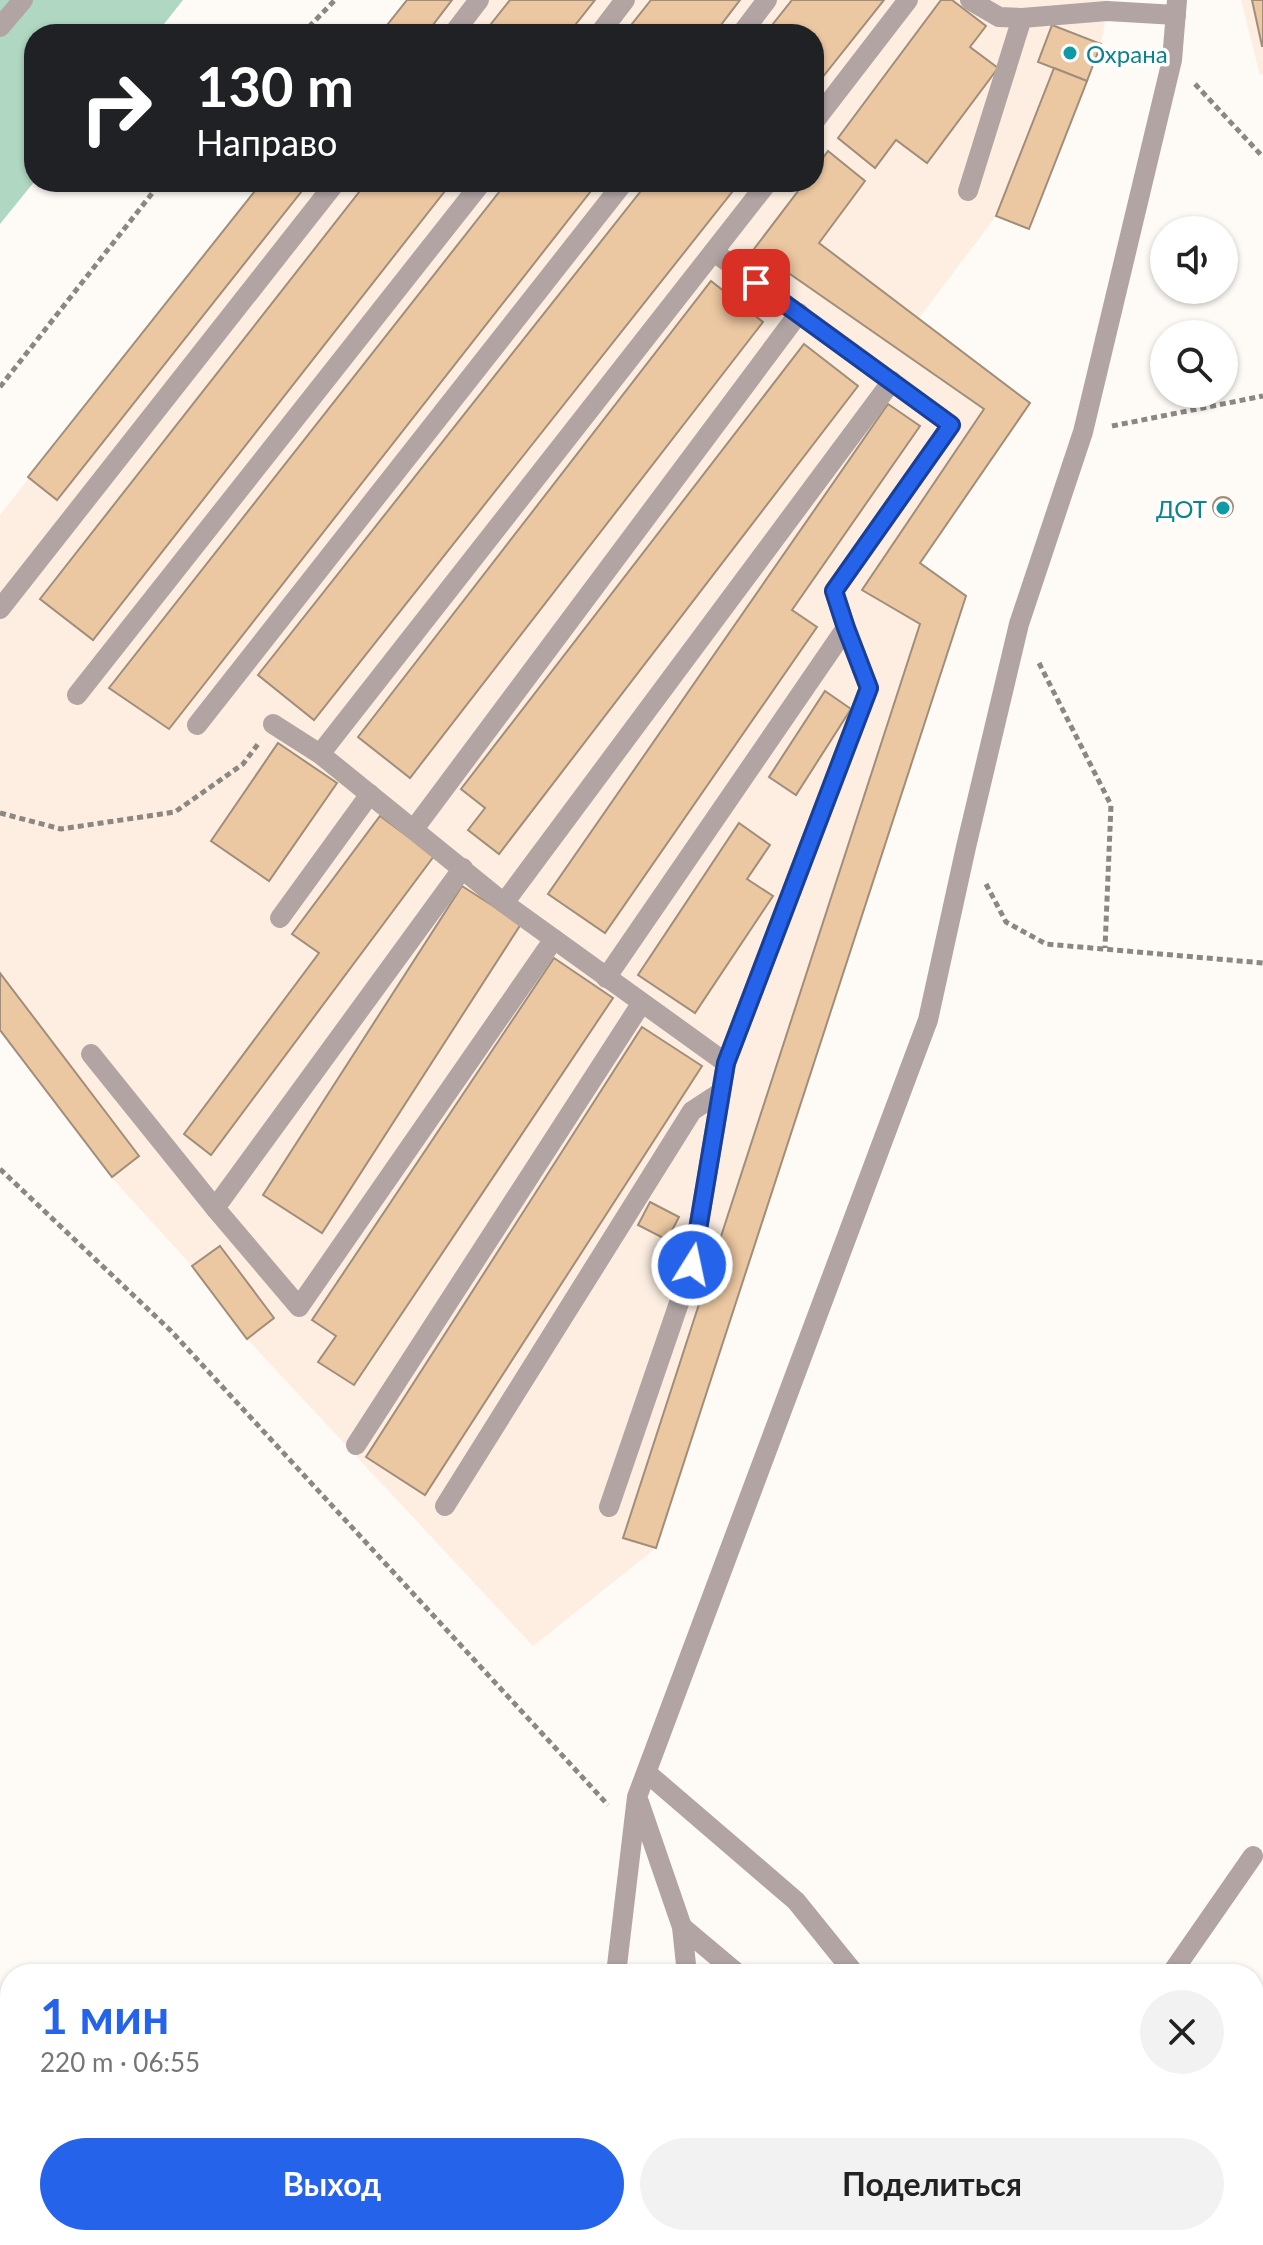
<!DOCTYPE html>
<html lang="ru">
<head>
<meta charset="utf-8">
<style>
	body { margin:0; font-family:Lato,sans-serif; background:#f2f2f2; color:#222; height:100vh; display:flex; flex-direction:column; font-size:30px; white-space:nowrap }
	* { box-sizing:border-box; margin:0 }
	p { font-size:26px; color:#767676 }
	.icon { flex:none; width:44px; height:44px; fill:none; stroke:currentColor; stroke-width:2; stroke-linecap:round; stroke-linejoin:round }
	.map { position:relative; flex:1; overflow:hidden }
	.side { position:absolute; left:0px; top:1964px; width:1264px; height:282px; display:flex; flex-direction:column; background:#fff; border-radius:32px 32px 0 0; box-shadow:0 2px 6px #0004 }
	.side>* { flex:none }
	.guide { position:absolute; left:24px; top:24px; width:800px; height:168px; border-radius:32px; box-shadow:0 2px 6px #0004; background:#202124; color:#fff; overflow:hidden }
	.fabs { position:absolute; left:1150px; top:216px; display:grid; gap:16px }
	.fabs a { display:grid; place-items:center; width:88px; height:88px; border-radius:50%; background:#fff; box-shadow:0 2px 6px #0004; font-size:40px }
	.pin { position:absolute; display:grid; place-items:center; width:68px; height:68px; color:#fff; margin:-34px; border-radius:16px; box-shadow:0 4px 12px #0006 }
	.me { position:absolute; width:88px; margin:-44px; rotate:10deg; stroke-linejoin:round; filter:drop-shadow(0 0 6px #0008) }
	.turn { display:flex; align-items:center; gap:28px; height:168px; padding:0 40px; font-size:36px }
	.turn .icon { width:104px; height:104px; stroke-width:2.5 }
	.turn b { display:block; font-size:56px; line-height:68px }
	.round { display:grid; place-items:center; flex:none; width:84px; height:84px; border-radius:42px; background:#f2f2f2 }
	.head { display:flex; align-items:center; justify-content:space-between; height:136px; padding:0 40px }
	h1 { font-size:48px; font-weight:700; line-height:60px; color:#2563eb }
	.action { display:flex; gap:16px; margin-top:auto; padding:16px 40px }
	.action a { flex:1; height:92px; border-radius:48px; background:#2563eb; color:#fff; font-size:32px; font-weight:700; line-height:92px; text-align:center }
	.action a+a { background:#f2f2f2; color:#222 }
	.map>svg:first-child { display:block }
	.industrial { fill:#fdeee1 }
	.green { fill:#b0d7c2 }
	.water { fill:#9bdbe1; stroke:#7ba6a7; stroke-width:2 }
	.building { fill:#ecc8a2; stroke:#a08e7b; stroke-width:2 }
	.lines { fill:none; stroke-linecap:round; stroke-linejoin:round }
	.path { stroke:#8c8781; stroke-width:5; stroke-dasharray:6 4; stroke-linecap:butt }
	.minor { stroke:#b1a4a3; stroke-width:20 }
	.route-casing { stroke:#184099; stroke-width:20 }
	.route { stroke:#2563eb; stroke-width:14 }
	.culture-dot { fill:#0f9aa8; stroke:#fff; stroke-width:3 }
	.labels { text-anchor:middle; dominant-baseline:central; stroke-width:7; stroke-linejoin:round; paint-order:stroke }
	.culture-label { font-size:24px; fill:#0d838f; stroke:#fff; text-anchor:start }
</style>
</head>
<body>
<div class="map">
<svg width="1263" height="2245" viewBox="0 0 1263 2245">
	<rect width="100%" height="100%" fill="#fefaf6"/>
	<g class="industrial">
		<polygon points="407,0 1109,0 1101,44 1029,229 996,216 919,318 1030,403 920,563 966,596 656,1548 533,1646 247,1339 192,1266 111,1177 0,1030 0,515 262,182 814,182 814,34 380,34"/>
		<polygon points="1241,0 1263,0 1263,74 1260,75"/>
	</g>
	<polygon class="green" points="0,0 183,0 156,34 34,34 34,182 0,224"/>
	<polygon class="water" points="1263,1992 1263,2245 1141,2245 1146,2236 1254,2236 1254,2010"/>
	<g class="building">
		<polygon points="407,0 452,0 426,34 380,34"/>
		<polygon points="510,0 595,0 568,34 483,34"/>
		<polygon points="651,0 740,0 714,34 624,34"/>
		<polygon points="792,0 884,0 814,88 814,34 765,34"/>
		<polygon points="941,0 952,0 986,26 970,47 998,68 927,163 896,140 875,168 838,138"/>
		<polygon points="1252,0 1263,0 1263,46 1262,46"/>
		<polygon points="1052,25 1101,44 1087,81 1038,62"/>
		<polygon points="1054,68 1087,81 1029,229 996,216"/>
		<polygon points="828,151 865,181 819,243 1030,403 920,563 966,596 656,1548 623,1538 920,624 862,590 984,409 754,249 805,182 814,182 814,170"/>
		<polygon points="262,182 309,182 57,500 28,477"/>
		<polygon points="367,182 452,182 93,640 40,599"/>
		<polygon points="507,182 598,182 169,729 109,688"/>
		<polygon points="648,182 740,182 314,720 258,675"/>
		<polygon points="711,281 763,322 410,778 358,737"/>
		<polygon points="804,344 858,386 499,854 468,830 485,808 461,789"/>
		<polygon points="888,404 920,426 792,610 817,627 605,933 548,894"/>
		<circle cx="1223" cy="507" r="10"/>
		<polygon points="825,691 851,709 796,795 769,777"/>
		<polygon points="278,743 337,783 269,881 211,841"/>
		<polygon points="380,816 434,856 211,1155 184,1134 319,953 292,934"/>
		<polygon points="739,823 770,845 747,879 773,896 695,1013 638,975"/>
		<polygon points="462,886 521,924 322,1233 263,1195"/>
		<polygon points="554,958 613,998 354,1385 318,1362 336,1336 312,1320"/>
		<polygon points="0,973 139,1156 112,1177 0,1030"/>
		<polygon points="642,1027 702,1066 425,1495 366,1457"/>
		<polygon points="650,1202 679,1217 667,1240 638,1225"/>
		<polygon points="220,1246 274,1318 247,1339 192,1266"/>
	</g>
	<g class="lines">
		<g class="path">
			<polyline points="302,34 335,0"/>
			<polyline points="1195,84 1263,157"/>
			<polyline points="0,387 161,182"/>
			<polyline points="1112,426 1263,396"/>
			<polyline points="1039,663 1111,805 1105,948"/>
			<polyline points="0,813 61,829 175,812 243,764 258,744"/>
			<polyline points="986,884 1006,922 1046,944 1263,963"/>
			<polyline points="0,1169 171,1331 608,1805"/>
		</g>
		<g class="minor">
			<polyline points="970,0 999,17 1022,18 1107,11 1176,15"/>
			<polyline points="0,27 23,0"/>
			<polyline points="453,34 479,0"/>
			<polyline points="599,34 625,0"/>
			<polyline points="741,34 767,0"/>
			<polyline points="814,122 908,0"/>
			<polyline points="968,191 1022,18"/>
			<polyline points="0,609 336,182"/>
			<polyline points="77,695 482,182"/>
			<polyline points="273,724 320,754 504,903 726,1063"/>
			<polyline points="197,725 624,182"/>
			<polyline points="320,754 768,182"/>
			<polyline points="414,829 799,313"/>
			<polyline points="504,903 892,381"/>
			<polyline points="280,918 370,794"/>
			<polyline points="606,978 846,628"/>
			<polyline points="91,1054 215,1208 299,1307 554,939"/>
			<polyline points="215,1208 463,868"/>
			<polyline points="356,1445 641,1004"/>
			<polyline points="445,1506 692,1111 721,1092"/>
			<polyline points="609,1507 692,1265 726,1063 869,688 846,628 834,591 951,425 714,252"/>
			<polyline points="647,1773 796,1901 855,1974"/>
			<polyline points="639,1802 682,1927 687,1974"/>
			<polyline points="682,1927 738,1974"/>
			<polyline points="616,1974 637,1797 928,1020 966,847 1019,624 1083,432 1172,60 1177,0"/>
			<polyline points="1171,1974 1253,1856"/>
			<polyline points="689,2236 690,2245"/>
			<polyline points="882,2236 886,2245"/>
			<polyline points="539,2245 542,2236"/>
		</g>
	</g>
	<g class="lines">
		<g class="route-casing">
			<polyline id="route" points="692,1265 726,1063 869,688 846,628 834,591 951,425 756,283"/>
		</g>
		<use href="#route" class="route"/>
	</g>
	<g class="culture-dot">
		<circle cx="1070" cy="53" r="8"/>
		<circle cx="1223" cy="508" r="8"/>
	</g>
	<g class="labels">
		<g class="culture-label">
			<text x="1086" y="53">Охрана</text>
			<text x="1207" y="508" text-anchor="end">ДОТ</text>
		</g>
	</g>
</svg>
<div class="fabs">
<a><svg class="icon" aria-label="sound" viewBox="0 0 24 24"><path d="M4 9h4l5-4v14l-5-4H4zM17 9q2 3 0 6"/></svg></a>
<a><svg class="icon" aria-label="search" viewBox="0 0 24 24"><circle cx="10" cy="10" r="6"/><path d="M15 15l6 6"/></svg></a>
</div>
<div class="pin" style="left:756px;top:283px;background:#d93025"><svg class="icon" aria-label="arrive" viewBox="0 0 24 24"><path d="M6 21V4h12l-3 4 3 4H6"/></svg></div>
<svg class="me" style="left:692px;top:1265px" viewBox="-20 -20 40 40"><circle r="17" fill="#2563eb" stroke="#fff" stroke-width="3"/><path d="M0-11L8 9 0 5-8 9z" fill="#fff"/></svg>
<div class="guide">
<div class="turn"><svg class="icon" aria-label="right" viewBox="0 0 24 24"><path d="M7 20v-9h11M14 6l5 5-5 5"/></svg><div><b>130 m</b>Направо</div></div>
</div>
<section class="side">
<div class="head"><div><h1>1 мин</h1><p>220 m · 06:55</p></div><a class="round"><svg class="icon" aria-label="close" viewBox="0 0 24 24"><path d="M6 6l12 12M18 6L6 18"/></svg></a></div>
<div class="action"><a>Выход</a><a>Поделиться</a></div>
</section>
</div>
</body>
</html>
